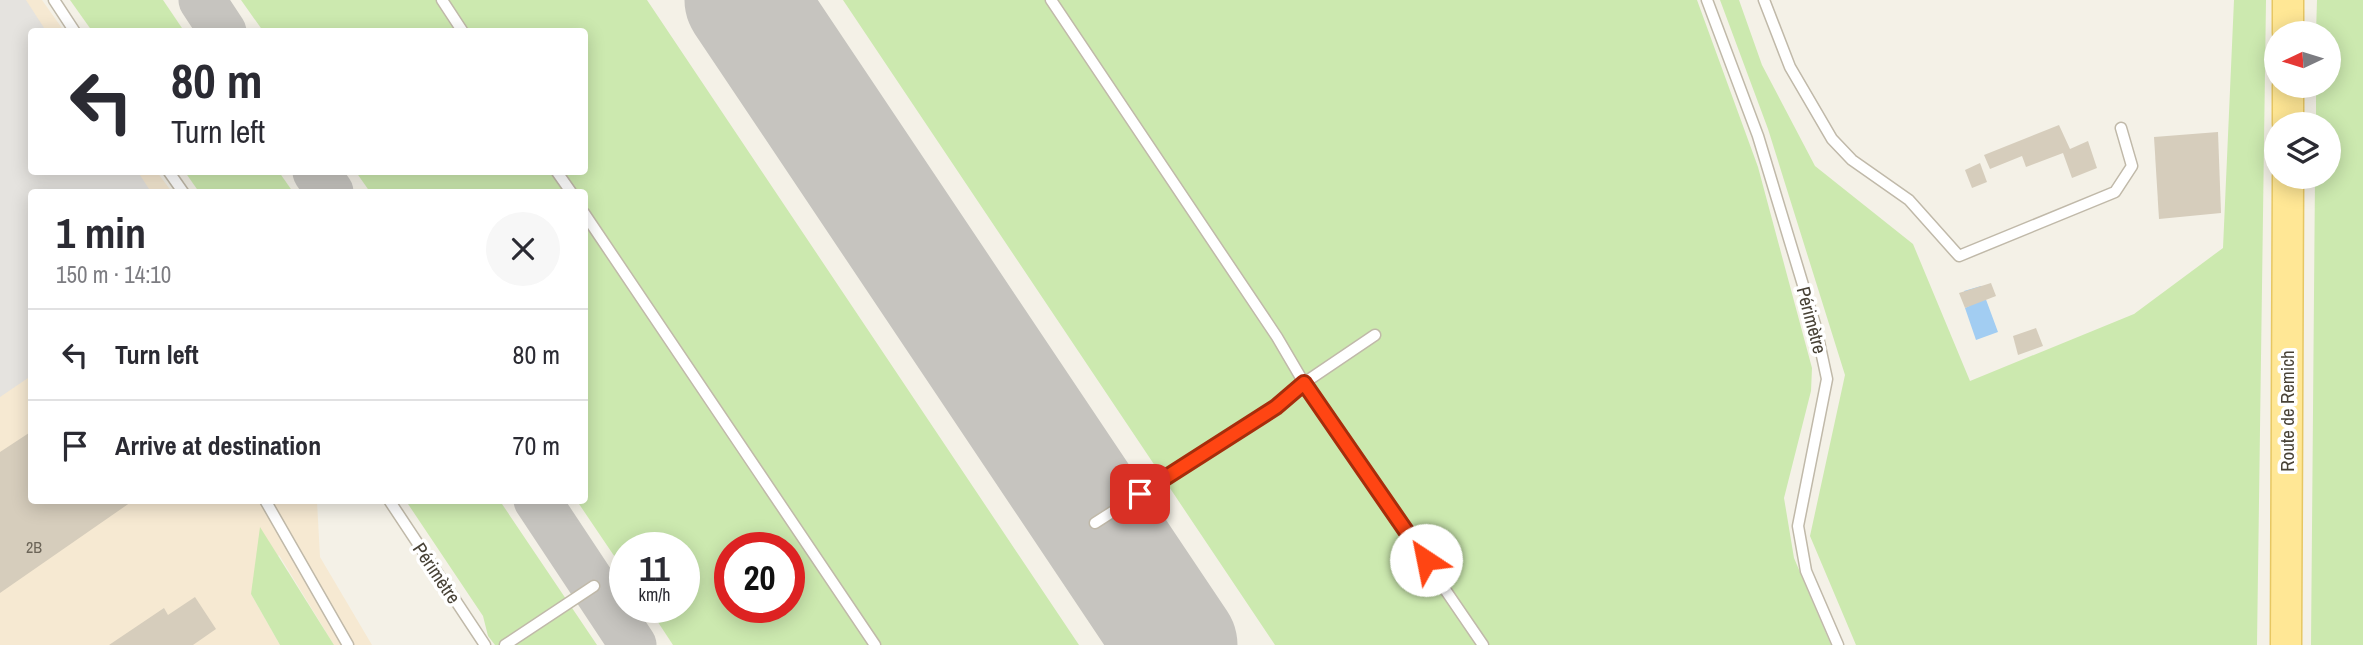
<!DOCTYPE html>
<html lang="en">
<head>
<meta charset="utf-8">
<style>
	body { margin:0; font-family:"Archivo Narrow",sans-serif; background:#f7f7f7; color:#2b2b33; height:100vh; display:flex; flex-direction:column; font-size:26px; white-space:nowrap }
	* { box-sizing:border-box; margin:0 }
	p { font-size:23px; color:#7c7c81 }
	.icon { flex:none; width:38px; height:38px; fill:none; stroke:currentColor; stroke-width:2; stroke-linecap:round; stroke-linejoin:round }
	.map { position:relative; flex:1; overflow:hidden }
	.side { position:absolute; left:28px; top:189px; width:560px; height:315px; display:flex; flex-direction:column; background:#fff; border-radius:7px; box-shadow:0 4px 18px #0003 }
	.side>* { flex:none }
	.guide { position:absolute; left:28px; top:28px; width:560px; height:147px; border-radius:7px; box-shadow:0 4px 18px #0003; background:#fff; color:#2b2b33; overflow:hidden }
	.needle { width:46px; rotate:266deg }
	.controls { position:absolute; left:2264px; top:21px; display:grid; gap:14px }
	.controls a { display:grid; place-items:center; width:77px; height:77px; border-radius:50%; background:#fff; box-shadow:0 4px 18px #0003; font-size:35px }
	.speed { position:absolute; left:609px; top:532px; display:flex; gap:14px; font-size:35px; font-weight:700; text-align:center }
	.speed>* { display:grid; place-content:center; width:91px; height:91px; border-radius:50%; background:#fff; box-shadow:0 4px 18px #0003; line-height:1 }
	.speed small { font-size:18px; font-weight:400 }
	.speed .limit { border:10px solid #d22; background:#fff; color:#111 }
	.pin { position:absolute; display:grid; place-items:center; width:60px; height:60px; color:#fff; margin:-30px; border-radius:14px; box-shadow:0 4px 10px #0006 }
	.me { position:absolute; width:77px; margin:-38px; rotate:326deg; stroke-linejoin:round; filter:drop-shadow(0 0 5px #0008) }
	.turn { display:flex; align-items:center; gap:24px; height:147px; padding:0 28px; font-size:32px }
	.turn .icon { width:91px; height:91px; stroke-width:2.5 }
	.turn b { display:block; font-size:49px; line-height:60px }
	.round { display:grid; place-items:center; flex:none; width:74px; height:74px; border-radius:37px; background:#f7f7f7 }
	.head { display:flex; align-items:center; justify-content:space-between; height:119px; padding:0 28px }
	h1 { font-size:42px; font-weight:700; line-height:52px }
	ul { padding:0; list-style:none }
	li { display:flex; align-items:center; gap:21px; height:91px; padding:0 28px; border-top:2px solid #e1e1e2 }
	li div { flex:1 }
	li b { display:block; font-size:26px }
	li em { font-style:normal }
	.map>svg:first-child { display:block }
	.commercial { fill:#f6e9d2 }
	.green { fill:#cce9af; fill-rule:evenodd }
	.parking { fill:#e5e3df }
	.water { fill:#a2cdf2 }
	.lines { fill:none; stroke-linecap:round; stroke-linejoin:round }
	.taxiway { stroke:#c6c4bf; stroke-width:47 }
	.runway { stroke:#c6c4bf; stroke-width:121 }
	.building { fill:#d6cdbc }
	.service-casing { stroke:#c0b9a9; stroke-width:13 }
	.primary-casing { stroke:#e7c762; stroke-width:33 }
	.service { stroke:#fff; stroke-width:10 }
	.primary { stroke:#ffe795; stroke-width:30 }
	.route-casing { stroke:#a62d0c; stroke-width:18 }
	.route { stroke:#ff4513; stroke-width:12 }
	.labels { text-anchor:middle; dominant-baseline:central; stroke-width:7; stroke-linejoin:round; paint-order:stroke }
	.number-label { font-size:16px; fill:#6c6558 }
	.street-label { font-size:19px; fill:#484236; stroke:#fff }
</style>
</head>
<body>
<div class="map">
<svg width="2363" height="645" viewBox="0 0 2363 645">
	<rect width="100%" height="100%" fill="#f4f1e7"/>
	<polygon class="commercial" points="0,0 42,0 64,31 32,32 32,172 157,172 172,192 32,192 32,500 317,501 320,557 372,645 334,645 279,555 251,594 280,645 0,645"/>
	<g class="green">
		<polygon points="70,0 163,0 184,31 92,31"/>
		<path d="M241 0H647L1079 645H673L648 607H684V548H625V572L577 501 584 500V192H370L356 172H584V32L263 31ZM730 548H789V607H730Z"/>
		<polygon points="843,0 1697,0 1758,167 1812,368 1811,391 1784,498 1794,558 1831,645 1275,645"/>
		<polygon points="1720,0 1739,0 1762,65 1815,166 1913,244 1970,381 2134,314 2223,248 2234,0 2266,0 2257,645 1856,645 1810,536 1845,375 1768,129"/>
		<polygon points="2317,0 2363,0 2363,645 2311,645 2315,177 2329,177 2329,124 2316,124 2316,86 2329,86 2329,33 2316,33"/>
		<polygon points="185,172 279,172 293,192 199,192"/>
		<polygon points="406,501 500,501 597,645 495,645 488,636 483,616"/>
		<polygon points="260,527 334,645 280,645 251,594"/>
	</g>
	<polygon class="parking" points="0,0 26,0 46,31 32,32 32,172 138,172 151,192 32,192 31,376 0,397"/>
	<polygon class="water" points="1981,286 1998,332 1976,340 1965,308 1969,306 1964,291"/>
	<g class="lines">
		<g class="taxiway">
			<polyline points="202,0 223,32"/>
			<polyline points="316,172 330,192"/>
			<polyline points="537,500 633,645"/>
		</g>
		<polyline class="runway" points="745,0 1177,645"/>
	</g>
	<g class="building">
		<polygon points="2059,125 2070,149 2088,141 2097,168 2072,178 2063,153 2026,167 2022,156 1990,169 1984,155"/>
		<polygon points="2218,132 2221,213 2159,219 2154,137"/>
		<polygon points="1980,163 1987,182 1972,188 1965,170"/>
		<polygon points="1991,283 1996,296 1965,308 1959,293"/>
		<polygon points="2036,328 2043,346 2018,355 2013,336"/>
		<polygon points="32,431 32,500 134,500 0,593 0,452"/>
		<polygon points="195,597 216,629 193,645 109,645 164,608 168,615"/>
	</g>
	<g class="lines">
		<g class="service-casing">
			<g id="service">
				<polyline points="54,0 75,32"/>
				<polyline points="442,0 463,32"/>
				<polyline points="1051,0 1277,337 1304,383 1483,645"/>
				<polyline points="1707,0 1758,136 1816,328 1827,379 1798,526 1806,571 1838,645"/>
				<polyline points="1764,0 1790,67 1832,139 1852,160 1909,200 1959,256 2115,192 2132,166 2121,128"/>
				<polyline points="169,172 183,192"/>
				<polyline points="557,172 571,192"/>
				<polyline points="584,213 875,645"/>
				<polyline points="265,500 348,645"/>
				<polyline points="389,500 485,645"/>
				<polyline points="1095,523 1276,407 1304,383 1375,335"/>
				<polyline points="505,645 594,586"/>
			</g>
		</g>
		<g class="primary-casing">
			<g id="primary">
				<polyline points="2288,33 2288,0"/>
				<polyline points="2288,124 2288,86"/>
				<polyline points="2286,645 2288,177"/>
			</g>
		</g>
		<use href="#service" class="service"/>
		<use href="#primary" class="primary"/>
	</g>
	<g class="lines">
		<g class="route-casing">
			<polyline id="route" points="1140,494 1276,407 1304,383 1426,560"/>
		</g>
		<use href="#route" class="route"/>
	</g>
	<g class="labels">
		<g class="number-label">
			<text x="34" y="547">2B</text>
		</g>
		<g class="street-label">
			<text transform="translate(1812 320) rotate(75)">Périmètre</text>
			<text transform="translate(2287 411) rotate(-90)">Route de Remich</text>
			<text transform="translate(437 573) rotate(56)">Périmètre</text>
		</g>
	</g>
</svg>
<div class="controls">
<a><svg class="needle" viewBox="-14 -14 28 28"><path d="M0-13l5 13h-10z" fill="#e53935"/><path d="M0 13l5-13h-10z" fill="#7c7c81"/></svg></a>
<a><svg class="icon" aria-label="layers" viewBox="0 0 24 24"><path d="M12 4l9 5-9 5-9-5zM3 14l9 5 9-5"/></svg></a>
</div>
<div class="speed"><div>11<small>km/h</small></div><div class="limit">20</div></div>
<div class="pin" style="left:1140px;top:494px;background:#d93025"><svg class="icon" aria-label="arrive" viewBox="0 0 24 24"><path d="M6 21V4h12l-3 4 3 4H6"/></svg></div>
<svg class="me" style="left:1426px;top:560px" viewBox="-20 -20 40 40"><circle r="19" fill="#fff"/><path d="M0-13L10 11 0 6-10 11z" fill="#ff4513"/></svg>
<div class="guide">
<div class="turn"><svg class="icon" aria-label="left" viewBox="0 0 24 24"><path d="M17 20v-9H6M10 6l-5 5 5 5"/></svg><div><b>80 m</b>Turn left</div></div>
</div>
<section class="side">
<div class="head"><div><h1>1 min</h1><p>150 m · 14:10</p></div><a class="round"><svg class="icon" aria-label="close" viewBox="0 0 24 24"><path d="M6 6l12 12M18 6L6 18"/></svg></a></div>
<ul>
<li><svg class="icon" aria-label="left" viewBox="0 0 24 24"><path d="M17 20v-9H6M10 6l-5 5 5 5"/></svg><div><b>Turn left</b></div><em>80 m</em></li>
<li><svg class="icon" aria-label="arrive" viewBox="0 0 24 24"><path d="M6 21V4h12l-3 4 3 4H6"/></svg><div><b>Arrive at destination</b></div><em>70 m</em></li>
</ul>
</section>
</div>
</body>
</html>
